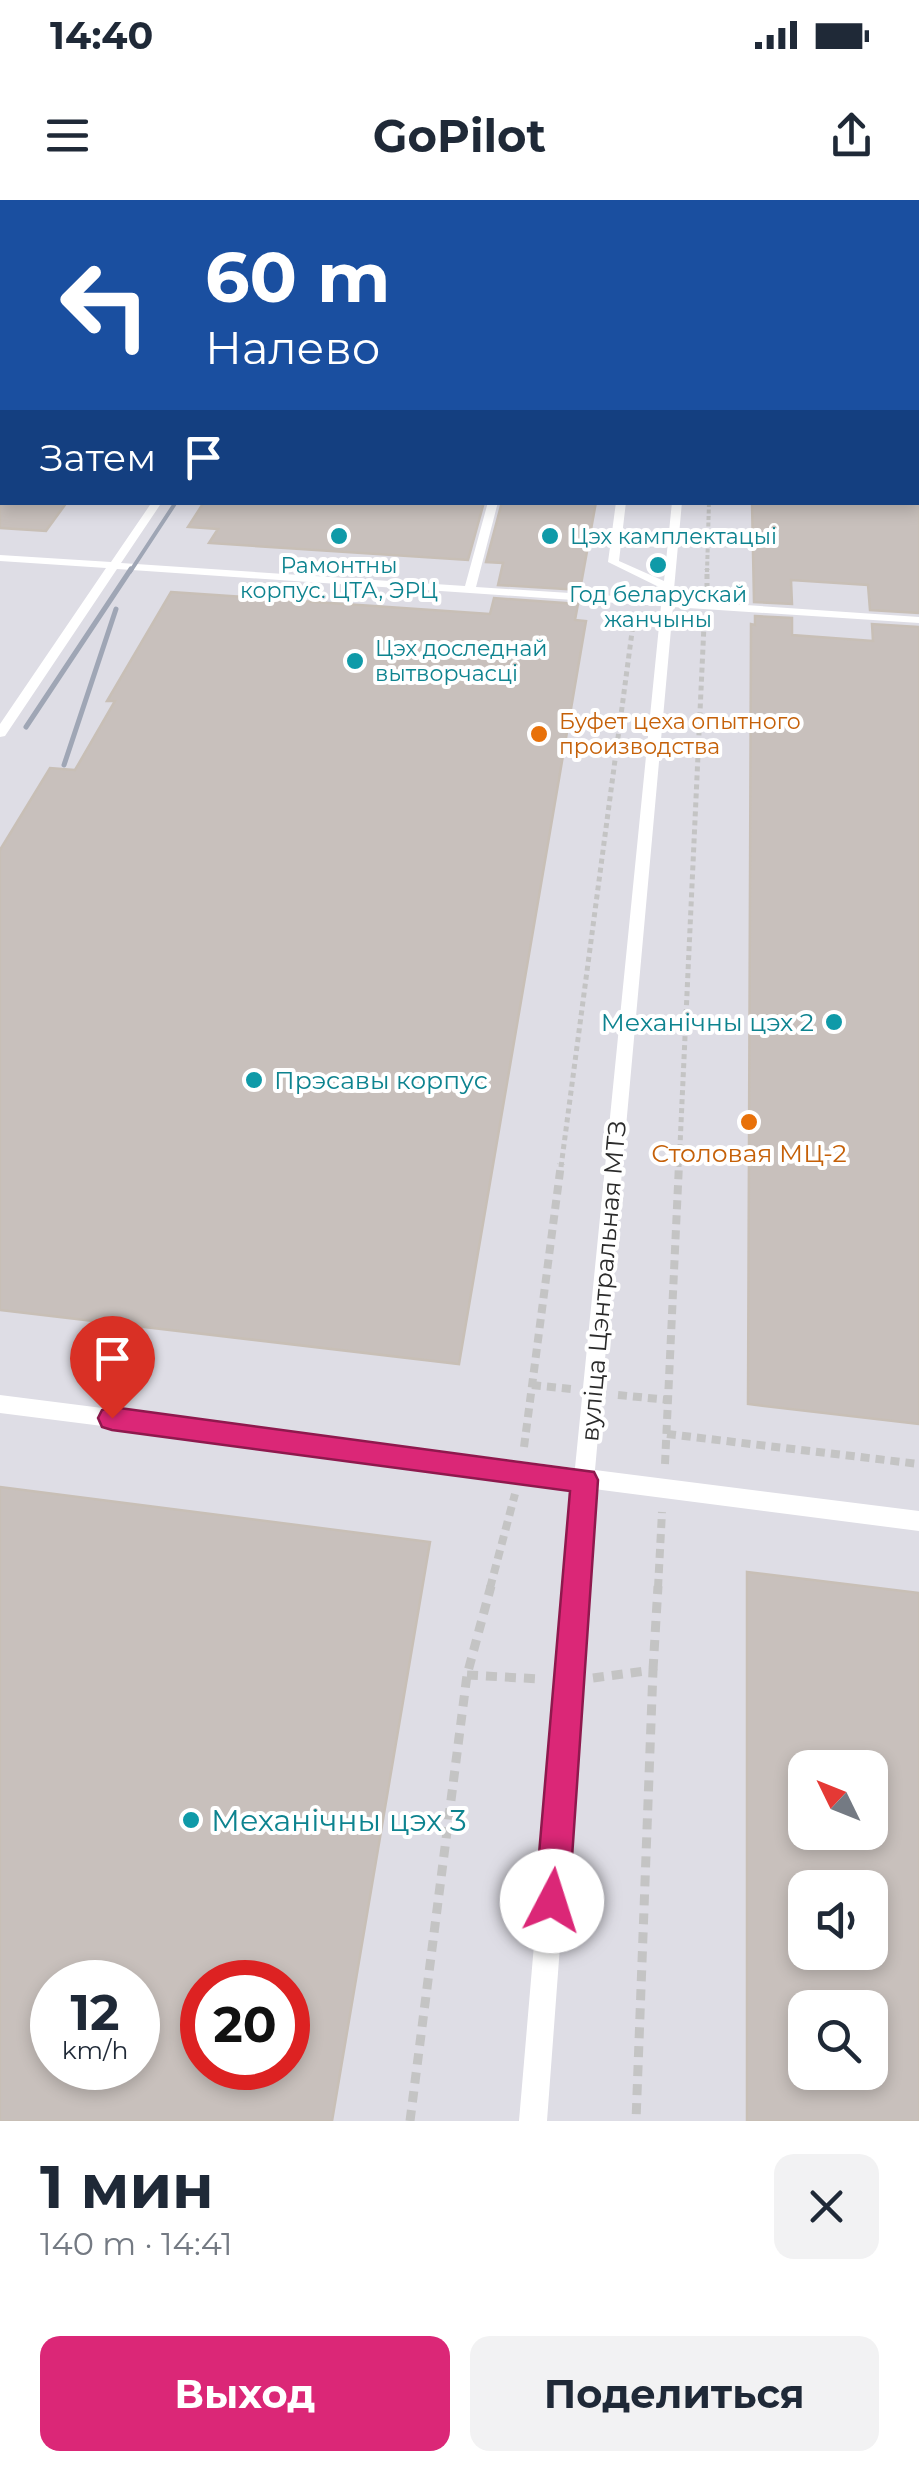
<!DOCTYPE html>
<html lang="ru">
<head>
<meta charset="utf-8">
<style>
	body { margin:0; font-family:Montserrat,sans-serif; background:#f2f2f3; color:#1f2937; height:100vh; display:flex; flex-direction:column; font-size:38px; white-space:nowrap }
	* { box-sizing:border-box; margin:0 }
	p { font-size:32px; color:#747a83 }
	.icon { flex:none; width:55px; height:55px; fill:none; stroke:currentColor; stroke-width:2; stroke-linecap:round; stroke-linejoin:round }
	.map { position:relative; height:1921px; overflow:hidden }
	.panel { display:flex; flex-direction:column; background:#fff; flex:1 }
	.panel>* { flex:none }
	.top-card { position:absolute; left:0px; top:0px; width:920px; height:305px; box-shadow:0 5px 15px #0003; background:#1a4fa0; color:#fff; overflow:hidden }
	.needle { width:65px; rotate:313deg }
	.tools { position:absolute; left:788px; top:1550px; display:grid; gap:20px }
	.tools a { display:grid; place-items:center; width:100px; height:100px; border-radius:20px; background:#fff; box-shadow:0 5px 15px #0003; font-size:50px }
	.speed { position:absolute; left:30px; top:1760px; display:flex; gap:20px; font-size:50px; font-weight:700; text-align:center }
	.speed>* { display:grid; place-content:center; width:130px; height:130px; border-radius:50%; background:#fff; box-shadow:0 5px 15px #0003; line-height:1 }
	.speed small { font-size:25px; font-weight:400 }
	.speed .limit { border:15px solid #d22; background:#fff; color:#111 }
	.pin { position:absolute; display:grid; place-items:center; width:85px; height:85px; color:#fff; margin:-102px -42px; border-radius:50% 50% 50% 0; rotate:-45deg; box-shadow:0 0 10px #0007 }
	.pin .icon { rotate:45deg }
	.me { position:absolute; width:110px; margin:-55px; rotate:5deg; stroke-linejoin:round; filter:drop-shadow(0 0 8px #0008) }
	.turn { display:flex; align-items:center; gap:35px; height:210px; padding:0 40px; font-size:45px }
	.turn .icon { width:130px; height:130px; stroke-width:2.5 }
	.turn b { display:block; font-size:70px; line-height:85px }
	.then { display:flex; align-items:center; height:95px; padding:0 40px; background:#0003; gap:20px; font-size:38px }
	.round { display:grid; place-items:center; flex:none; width:105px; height:105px; border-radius:20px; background:#f2f2f3 }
	.overview { display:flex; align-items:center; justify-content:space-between; height:170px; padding:0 40px }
	h1 { font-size:60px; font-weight:700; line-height:75px }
	.action { display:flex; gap:20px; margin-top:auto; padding:20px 40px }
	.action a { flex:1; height:115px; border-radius:20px; background:#db2777; color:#fff; font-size:40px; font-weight:700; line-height:115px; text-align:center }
	.action a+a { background:#f2f2f3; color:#1f2937 }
	.status { display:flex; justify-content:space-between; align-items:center; height:70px; padding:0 50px; background:#fff; direction:ltr }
	.status svg { height:28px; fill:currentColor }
	header { display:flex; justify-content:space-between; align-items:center; height:130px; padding:0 40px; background:#fff; font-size:45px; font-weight:700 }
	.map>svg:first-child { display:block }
	.industrial { fill:#dedde5; fill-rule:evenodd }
	.building { fill:#c8c0bc; stroke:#c8bfb6; stroke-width:2.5; fill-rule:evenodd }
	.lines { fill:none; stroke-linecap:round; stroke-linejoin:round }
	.path-far3 { stroke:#c4c4c4; stroke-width:4; stroke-dasharray:4 2.5; stroke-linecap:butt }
	.path-far2 { stroke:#c4c4c4; stroke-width:5; stroke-dasharray:5 4; stroke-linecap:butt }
	.path-far1 { stroke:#c4c4c4; stroke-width:8; stroke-dasharray:9 6; stroke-linecap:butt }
	.path { stroke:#c4c4c4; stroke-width:9; stroke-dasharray:11 8; stroke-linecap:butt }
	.service { fill:#fff; fill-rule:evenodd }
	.rail-far1 { stroke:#9fa6b5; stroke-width:4 }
	.rail { stroke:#9fa6b5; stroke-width:5 }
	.route { fill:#db2777; stroke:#8e194d; stroke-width:2.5 }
	.culture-dot { fill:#0f9aa8; stroke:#fff; stroke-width:4 }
	.food-dot { fill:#e8710a; stroke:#fff; stroke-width:4 }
	.labels { text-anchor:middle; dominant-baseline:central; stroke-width:8; stroke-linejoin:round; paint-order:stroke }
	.far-culture-label { font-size:22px; fill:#0d838f; stroke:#fff; text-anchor:start }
	.far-food-label { font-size:22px; fill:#c56008; stroke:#fff; text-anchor:start }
	.culture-label { font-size:25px; fill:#0d838f; stroke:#fff; text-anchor:end }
	.food-label { font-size:25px; fill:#c56008; stroke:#fff }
	.street-label { font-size:25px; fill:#2b2b2b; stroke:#fff }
	.near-culture-label { font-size:30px; fill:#0d838f; stroke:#fff; text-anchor:start }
</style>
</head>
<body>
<div class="status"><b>14:40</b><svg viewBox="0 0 49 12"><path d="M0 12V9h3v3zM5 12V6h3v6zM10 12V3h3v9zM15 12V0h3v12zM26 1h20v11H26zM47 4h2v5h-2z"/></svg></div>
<header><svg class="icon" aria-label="menu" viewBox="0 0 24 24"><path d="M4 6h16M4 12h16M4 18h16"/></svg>GoPilot<svg class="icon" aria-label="share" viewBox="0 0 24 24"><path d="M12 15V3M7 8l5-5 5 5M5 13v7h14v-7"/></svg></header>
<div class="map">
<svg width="919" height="1921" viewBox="0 0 919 1921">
	<rect width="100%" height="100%" fill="#ede3dd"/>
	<path class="industrial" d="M0 0H919V1921H0ZM2 2H918V302H2ZM805 1568H870V1632H805ZM805 1688H870V1752H805ZM52 1782H138V1868H52ZM202 1782H288V1868H202ZM805 1808H870V1872H805Z"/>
	<g class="building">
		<polygon points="0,302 67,302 46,331 0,328"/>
		<polygon points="204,302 484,302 468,360 209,343 218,329 188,327"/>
		<polygon points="502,302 596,302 580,390 498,385 503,363 486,362"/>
		<polygon points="752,302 919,302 919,413 870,410 868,385 791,380 792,404 754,402"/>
		<polygon points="171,392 490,414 494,398 578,404 575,420 586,421 459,1164 0,1110 0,650 50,568 75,570 115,501 107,501"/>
		<polygon points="755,416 792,418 792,435 873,441 872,424 919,427 919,1224 748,1204 751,424 755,425"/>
		<path d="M0 1287 430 1342 332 1921H0ZM52 1782H138V1868H52ZM202 1782H288V1868H202Z"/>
		<path d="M747 1372 919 1393V1921H747ZM805 1568H870V1632H805ZM805 1688H870V1752H805ZM805 1808H870V1872H805Z"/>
	</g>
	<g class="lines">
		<polyline class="path-far3" points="707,372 709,302"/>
		<g class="path-far2">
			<polyline points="707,388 707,369"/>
			<polyline points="561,967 634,417"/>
			<polyline points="679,967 704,425"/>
		</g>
		<g class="path-far1">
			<polyline points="532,1185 571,1189"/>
			<polyline points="618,1195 669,1200"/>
			<polyline points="667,1234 919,1264"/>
			<polyline points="524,1247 561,964"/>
			<polyline points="665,1264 679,964"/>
			<polyline points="490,1388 515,1294"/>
			<polyline points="658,1388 662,1312"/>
		</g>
		<g class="path">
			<polyline points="653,1470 658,1386"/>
			<polyline points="467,1475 541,1479"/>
			<polyline points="593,1478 653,1470 636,1921"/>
			<polyline points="410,1921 467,1475 491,1386"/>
		</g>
		<g class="service">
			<polygon points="0,0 6,0 0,5"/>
			<polygon points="333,0 344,0 341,2"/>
			<rect x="579" y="0" width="6" height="2"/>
			<rect x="699" y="0" width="6" height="2"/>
			<polygon points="919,146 919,152 918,151 918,147"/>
			<polygon points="152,302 162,302 121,363 465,386 488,302 498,302 476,387 662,399 663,389 608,362 616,302 626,302 619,361 664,381 672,302 682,302 673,400 919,417 919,423 673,407 595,1270 919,1311 919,1331 594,1289 547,1921 519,1921 573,1286 0,1213 0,1195 575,1268 661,406 117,369 5,536 0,537 0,524 106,368 0,361 0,355 111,362"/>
		</g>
		<polyline class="rail-far1" points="130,372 176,302"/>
		<g class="rail">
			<polyline points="26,527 131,369"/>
			<polyline points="64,565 116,409"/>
		</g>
	</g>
	<polygon class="route" points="112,1207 594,1272 598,1280 569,1701 564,1713 552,1717 540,1713 535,1701 570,1291 112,1230 102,1227 98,1218 102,1210"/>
	<g class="culture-dot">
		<circle cx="339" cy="336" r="10"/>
		<circle cx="550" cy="336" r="10"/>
		<circle cx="658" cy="365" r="10"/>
		<circle cx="355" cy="461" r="10"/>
		<circle cx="834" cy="822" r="10"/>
		<circle cx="254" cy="880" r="10"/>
		<circle cx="191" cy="1620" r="10"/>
	</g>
	<g class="food-dot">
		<circle cx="539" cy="534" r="10"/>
		<circle cx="749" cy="922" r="10"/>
	</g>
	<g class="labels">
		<g class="far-culture-label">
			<text x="570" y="336">Цэх камплектацыі</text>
			<text x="339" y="365" text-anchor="middle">Рамонтны<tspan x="339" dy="25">корпус. ЦТА, ЭРЦ</tspan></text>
			<text x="658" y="394" text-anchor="middle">Год беларускай<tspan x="658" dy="25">жанчыны</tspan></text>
			<text x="375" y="448">Цэх доследнай<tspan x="375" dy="25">вытворчасці</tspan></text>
		</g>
		<g class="far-food-label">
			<text x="559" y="521">Буфет цеха опытного<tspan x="559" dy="25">производства</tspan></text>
		</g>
		<g class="culture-label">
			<text x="814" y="822">Механічны цэх 2</text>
			<text x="274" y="880" text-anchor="start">Прэсавы корпус</text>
		</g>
		<g class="food-label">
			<text x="749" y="953">Столовая МЦ-2</text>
		</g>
		<g class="street-label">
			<text transform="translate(603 1081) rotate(-85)">вуліца Цэнтральная МТЗ</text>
		</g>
		<g class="near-culture-label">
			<text x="211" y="1620">Механічны цэх 3</text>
		</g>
	</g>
</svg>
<div class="tools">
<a><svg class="needle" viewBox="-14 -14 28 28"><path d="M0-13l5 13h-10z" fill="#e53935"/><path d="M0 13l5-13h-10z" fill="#747a83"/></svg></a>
<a><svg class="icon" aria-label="sound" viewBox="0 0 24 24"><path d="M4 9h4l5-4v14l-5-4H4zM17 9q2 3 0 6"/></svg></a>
<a><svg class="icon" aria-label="search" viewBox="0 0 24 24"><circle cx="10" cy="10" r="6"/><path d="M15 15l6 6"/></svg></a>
</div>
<div class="speed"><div>12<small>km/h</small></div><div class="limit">20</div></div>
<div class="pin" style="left:112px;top:1218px;background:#d93025"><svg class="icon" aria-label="arrive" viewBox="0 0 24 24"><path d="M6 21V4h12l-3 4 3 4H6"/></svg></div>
<svg class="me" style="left:552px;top:1701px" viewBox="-20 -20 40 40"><circle r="19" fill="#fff"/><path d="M0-13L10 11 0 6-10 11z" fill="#db2777"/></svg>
<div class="top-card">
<div class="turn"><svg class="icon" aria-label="left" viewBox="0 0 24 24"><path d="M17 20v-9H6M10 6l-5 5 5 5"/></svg><div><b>60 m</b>Налево</div></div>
<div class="then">Затем<svg class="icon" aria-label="arrive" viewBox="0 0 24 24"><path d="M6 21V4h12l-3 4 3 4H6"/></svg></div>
</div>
</div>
<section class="panel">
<div class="overview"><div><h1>1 мин</h1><p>140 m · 14:41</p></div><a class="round"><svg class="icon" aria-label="close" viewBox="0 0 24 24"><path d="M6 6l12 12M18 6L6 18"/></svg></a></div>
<div class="action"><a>Выход</a><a>Поделиться</a></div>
</section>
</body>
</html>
